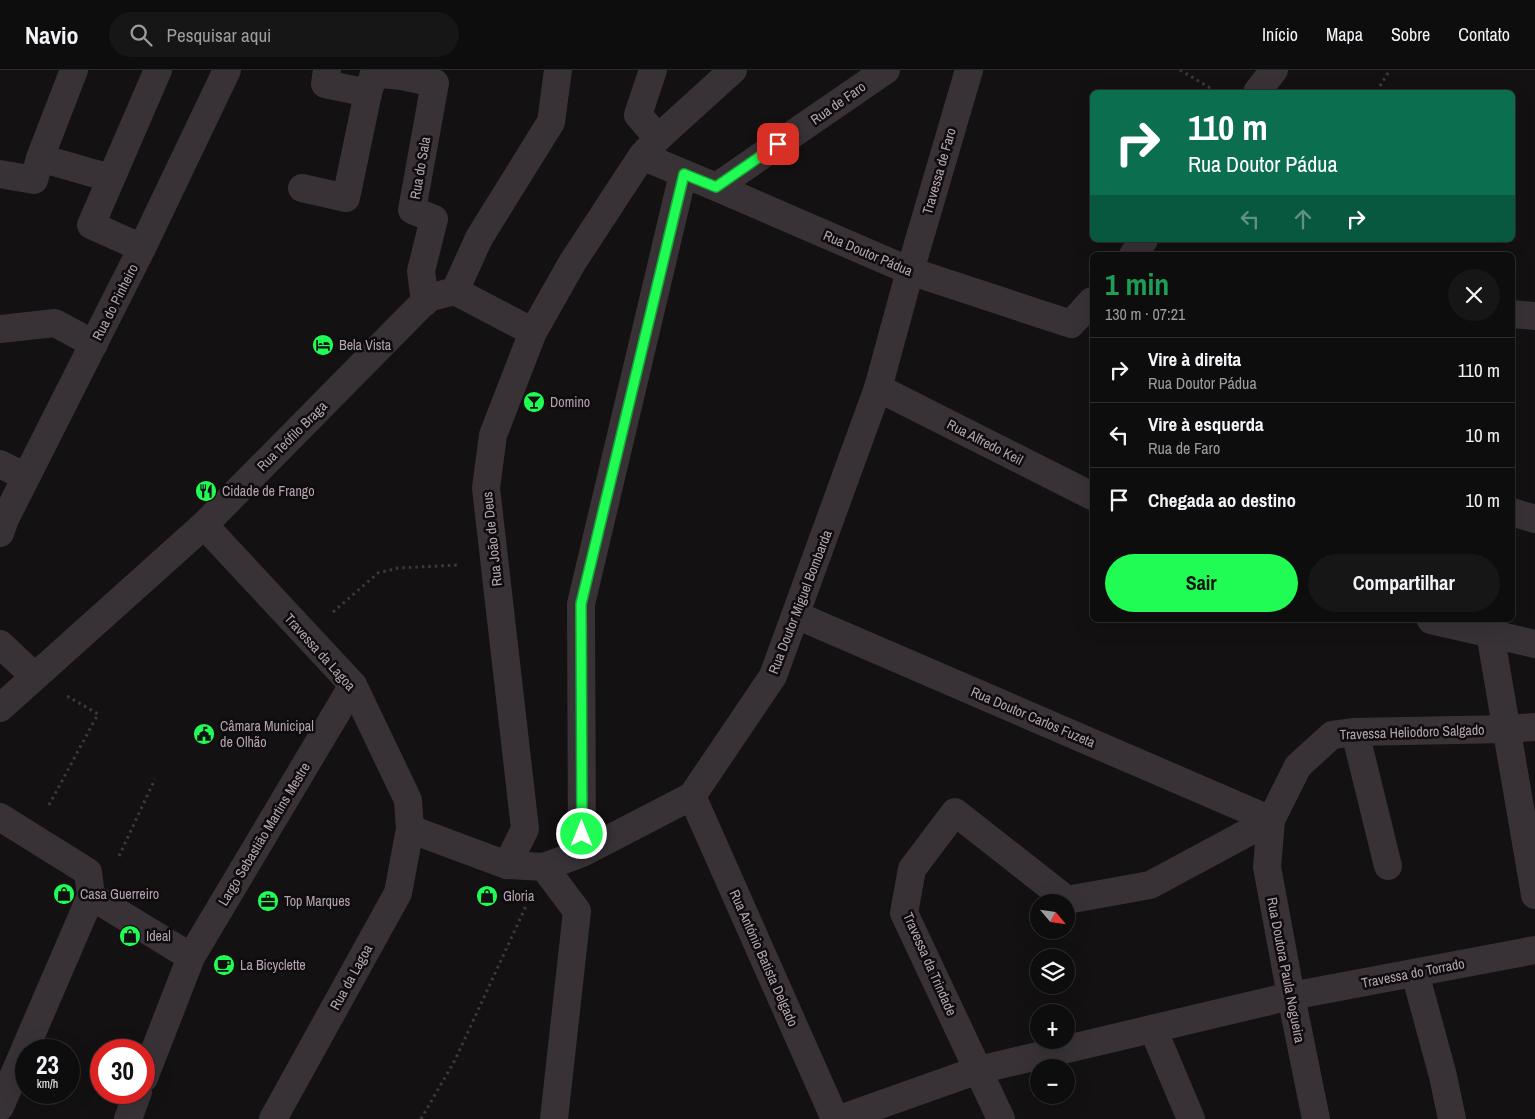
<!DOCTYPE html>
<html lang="pt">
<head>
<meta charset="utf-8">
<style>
	body { margin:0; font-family:"Archivo Narrow",sans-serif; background:#171617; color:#f1f3f6; height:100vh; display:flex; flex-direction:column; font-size:19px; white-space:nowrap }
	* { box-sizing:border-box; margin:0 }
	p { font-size:16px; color:#9b9c9e }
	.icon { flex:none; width:28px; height:28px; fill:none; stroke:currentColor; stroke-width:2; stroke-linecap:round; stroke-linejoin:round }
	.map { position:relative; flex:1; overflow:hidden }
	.side { position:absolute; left:1090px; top:182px; width:425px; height:370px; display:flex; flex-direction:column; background:#0e0d0e; border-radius:8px; box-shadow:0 5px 20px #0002,0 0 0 1px #2e2d2e }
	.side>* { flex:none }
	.top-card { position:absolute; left:1090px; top:20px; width:425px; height:152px; border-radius:8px; box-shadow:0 5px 20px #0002,0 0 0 1px #2e2d2e; background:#0b6e4f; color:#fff; overflow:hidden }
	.needle { width:32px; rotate:119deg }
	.tools { position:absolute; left:1030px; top:824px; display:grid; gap:10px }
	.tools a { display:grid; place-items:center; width:45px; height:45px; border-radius:50%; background:#0e0d0e; box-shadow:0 5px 20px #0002,0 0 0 1px #2e2d2e; font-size:25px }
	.speed { position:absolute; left:15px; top:969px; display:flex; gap:10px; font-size:25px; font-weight:700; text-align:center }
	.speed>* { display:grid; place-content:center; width:65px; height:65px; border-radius:50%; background:#0e0d0e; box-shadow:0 5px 20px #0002,0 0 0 1px #2e2d2e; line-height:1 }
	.speed small { font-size:12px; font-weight:400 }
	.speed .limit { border:8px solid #d22; background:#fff; color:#111 }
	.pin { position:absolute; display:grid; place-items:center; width:42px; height:42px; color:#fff; margin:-21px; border-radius:10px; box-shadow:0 2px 8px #0006 }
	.me { position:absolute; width:55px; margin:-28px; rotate:0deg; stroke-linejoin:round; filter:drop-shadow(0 0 4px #0008) }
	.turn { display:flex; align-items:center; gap:18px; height:105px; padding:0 15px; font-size:22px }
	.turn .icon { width:65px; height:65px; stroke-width:2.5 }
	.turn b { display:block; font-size:35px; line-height:42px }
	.lanes { display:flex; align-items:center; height:48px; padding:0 15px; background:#0003; justify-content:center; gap:25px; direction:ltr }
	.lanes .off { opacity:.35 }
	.round { display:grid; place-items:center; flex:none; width:52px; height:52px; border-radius:26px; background:#171617 }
	.headline { display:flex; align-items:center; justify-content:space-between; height:85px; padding:0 15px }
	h1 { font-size:30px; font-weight:700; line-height:38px; color:#1e9e55 }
	.button { display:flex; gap:10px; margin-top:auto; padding:10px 15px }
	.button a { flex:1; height:58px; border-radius:30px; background:#20fc53; color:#111; font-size:20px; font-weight:700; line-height:58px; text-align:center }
	.button a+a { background:#171617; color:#f1f3f6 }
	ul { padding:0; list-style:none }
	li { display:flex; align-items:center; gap:15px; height:65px; padding:0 15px; border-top:1px solid #2e2d2e }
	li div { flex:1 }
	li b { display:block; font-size:19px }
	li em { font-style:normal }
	header { display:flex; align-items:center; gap:30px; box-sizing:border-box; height:70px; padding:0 25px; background:#0e0d0e; border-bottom:1px solid #2e2d2e }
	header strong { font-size:24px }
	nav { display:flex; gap:28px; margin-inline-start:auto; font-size:18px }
	.search { width:350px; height:45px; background:#171617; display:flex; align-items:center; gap:12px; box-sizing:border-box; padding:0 18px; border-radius:28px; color:#9b9c9e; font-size:19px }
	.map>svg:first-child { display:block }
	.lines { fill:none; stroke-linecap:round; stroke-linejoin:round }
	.path { stroke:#3f383d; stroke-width:3; stroke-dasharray:2.5 4; stroke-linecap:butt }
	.minor { stroke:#383236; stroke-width:28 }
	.route-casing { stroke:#15a436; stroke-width:12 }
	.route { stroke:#20fc53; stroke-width:9 }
	.labels { text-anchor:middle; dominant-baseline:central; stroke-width:5; stroke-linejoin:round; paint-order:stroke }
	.street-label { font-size:14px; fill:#b4a2b0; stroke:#0e0c0d }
	.poi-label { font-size:14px; fill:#b4a2b0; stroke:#0e0c0d; text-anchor:start }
</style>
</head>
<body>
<header>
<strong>Navio</strong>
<div class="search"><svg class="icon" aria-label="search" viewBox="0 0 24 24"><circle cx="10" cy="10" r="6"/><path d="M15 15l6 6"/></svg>Pesquisar aqui</div>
<nav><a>Início</a><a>Mapa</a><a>Sobre</a><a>Contato</a></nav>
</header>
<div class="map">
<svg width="1535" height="1049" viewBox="0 0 1535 1049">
	<rect width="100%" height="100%" fill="#131112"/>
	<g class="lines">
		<g class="path">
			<polyline points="1180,0 1217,22"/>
			<polyline points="1380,16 1390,0"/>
			<polyline points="333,542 378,503 398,498 459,495"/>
			<polyline points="49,735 98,644 67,626"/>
			<polyline points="119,786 155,709"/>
			<polyline points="421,1049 455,990 527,834"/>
		</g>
		<g class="minor">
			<polyline points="327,0 325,14 368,23 374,3 401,6 435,13 412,140 434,149 421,201 425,232"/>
			<polyline points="653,0 638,45 658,68"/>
			<polyline points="1257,22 1274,0"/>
			<polyline points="642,86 716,117 910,201 1071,254 1092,231"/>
			<polyline points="40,88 110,108"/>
			<polyline points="0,104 34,110 40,88 74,0"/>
			<polyline points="716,117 886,0"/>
			<polyline points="302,118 346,128 368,23"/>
			<polyline points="142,178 91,155 158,0"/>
			<polyline points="1133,185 1144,170"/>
			<polyline points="455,221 479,168 551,52 558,0"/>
			<polyline points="1512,244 1535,246"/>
			<polyline points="0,259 55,253 94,274"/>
			<polyline points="878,318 1092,426"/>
			<polyline points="0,394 26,407"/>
			<polyline points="1512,442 1535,449"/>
			<polyline points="204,455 353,615 408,730 410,759 398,823 273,1049"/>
			<polyline points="0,463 5,449 142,178 227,0"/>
			<polyline points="796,545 1271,750"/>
			<polyline points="1431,550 1535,574"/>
			<polyline points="1490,563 1535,825"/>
			<polyline points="0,574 34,606"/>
			<polyline points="0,638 204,455 428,228 455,221 533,262"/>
			<polyline points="1355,662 1388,796"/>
			<polyline points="692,726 835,1049"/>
			<polyline points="0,747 88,802 91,826 191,887 144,1008"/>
			<polyline points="410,759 507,795 544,797 582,783 692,726 773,606 878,318 910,201 969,0"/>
			<polyline points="582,783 581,534 683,104"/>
			<polyline points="507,795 525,759 486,418 493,365 533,262 572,193 642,86 658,68 733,0"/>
			<polyline points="544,797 577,841 554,1049"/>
			<polyline points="191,887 353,615"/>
			<polyline points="1415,903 1443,1006 1452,1049"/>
			<polyline points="1153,959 1191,1049"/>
			<polyline points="0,1037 91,826"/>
			<polyline points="128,1049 138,1022"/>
			<polyline points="840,1049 978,1000 1291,926 1535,880"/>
			<polyline points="1001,1049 904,843 912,799 955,742 1067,830 1150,815 1271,750"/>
			<polyline points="1316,1049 1291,926 1267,797 1271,750 1298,696 1332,665 1355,662 1507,659 1535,657"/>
		</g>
	</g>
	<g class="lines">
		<g class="route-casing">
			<polyline id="route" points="582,764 581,534 684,104 716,117 778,74"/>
		</g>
		<use href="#route" class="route"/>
	</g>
	<defs>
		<g id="hotel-disc" transform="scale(1.125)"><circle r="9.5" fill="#20fc53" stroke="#0e0c0d"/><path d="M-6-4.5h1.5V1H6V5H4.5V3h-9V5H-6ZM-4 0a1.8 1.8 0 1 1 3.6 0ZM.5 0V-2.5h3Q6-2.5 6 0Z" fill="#111"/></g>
		<g id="bar-disc" transform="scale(1.125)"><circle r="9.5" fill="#20fc53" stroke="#0e0c0d"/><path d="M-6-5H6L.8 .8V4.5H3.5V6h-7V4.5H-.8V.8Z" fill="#111"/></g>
		<g id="restaurant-disc" transform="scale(1.125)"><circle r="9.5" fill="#20fc53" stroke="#0e0c0d"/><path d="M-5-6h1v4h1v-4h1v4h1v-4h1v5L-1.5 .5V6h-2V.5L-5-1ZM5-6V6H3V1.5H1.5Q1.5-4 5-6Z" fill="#111"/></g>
		<g id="civic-disc" transform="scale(1.125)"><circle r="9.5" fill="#20fc53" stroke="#0e0c0d"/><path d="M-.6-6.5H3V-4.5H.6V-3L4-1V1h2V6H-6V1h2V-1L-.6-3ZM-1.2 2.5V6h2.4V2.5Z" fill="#111"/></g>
		<g id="shop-disc" transform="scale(1.125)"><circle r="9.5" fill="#20fc53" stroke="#0e0c0d"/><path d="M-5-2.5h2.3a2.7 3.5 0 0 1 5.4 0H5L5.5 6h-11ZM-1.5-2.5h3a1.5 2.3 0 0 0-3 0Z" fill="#111"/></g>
		<g id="office-disc" transform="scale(1.125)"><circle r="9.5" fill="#20fc53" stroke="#0e0c0d"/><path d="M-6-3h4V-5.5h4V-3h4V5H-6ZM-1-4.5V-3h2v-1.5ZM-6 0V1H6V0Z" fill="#111"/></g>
		<g id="cafe-disc" transform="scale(1.125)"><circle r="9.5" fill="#20fc53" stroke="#0e0c0d"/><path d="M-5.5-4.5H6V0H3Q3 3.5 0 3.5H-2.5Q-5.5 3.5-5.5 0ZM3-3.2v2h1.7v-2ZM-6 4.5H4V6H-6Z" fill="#111"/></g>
	</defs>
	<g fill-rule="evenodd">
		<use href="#hotel-disc" x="323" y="275"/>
		<use href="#bar-disc" x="534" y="332"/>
		<use href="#restaurant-disc" x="206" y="421"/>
		<use href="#civic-disc" x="204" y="664"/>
		<use href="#shop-disc" x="64" y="824"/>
		<use href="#shop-disc" x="487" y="826"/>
		<use href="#office-disc" x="268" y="831"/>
		<use href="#shop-disc" x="130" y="866"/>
		<use href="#cafe-disc" x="224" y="895"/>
	</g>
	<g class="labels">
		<g class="street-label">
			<text transform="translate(838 33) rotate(-35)">Rua de Faro</text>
			<text transform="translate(420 98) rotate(-80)">Rua do Sala</text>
			<text transform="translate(939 101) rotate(-74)">Travessa de Faro</text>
			<text transform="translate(868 183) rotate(23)">Rua Doutor Pádua</text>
			<text transform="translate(115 232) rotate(-63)">Rua do Pinheiro</text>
			<text transform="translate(292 366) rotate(-45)">Rua Teófilo Braga</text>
			<text transform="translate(985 372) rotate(27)">Rua Alfredo Keil</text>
			<text transform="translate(492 469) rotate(-96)">Rua João de Deus</text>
			<text transform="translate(800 532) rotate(-69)">Rua Doutor Miguel Bombarda</text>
			<text transform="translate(320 582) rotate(48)">Travessa da Lagoa</text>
			<text transform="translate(1033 647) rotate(23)">Rua Doutor Carlos Fuzeta</text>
			<text transform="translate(1412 662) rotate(-2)">Travessa Heliodoro Salgado</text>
			<text transform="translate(264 764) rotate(-59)">Largo Sebastião Martins Mestre</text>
			<text transform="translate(764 888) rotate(66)">Rua António Batista Delgado</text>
			<text transform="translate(930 894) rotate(66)">Travessa da Trindade</text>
			<text transform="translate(1286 900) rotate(79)">Rua Doutora Paula Nogueira</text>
			<text transform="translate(1413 903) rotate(-11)">Travessa do Torrado</text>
			<text transform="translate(351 907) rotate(-61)">Rua da Lagoa</text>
		</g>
		<g class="poi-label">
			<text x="339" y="275">Bela Vista</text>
			<text x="550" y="332">Domino</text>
			<text x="222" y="421">Cidade de Frango</text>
			<text x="220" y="656">Câmara Municipal<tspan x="220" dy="16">de Olhão</tspan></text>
			<text x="80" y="824">Casa Guerreiro</text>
			<text x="503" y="826">Gloria</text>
			<text x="284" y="831">Top Marques</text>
			<text x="146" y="866">Ideal</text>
			<text x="240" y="895">La Bicyclette</text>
		</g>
	</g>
</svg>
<div class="tools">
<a><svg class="needle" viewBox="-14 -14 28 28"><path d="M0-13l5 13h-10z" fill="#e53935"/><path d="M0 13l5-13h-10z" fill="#9b9c9e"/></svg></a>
<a><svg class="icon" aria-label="layers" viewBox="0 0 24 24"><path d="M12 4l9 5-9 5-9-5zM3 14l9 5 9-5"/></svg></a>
<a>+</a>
<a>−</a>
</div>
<div class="speed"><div>23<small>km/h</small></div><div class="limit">30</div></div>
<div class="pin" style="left:778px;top:74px;background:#d93025"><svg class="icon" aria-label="arrive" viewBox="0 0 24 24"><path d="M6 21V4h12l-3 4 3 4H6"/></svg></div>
<svg class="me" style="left:582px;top:764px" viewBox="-20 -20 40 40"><circle r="17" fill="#20fc53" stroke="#fff" stroke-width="3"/><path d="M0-11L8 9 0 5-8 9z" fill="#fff"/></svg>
<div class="top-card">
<div class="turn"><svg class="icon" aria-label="right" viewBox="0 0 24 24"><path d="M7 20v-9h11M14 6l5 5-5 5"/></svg><div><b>110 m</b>Rua Doutor Pádua</div></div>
<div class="lanes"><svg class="icon off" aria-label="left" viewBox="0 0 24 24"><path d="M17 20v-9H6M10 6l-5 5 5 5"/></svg><svg class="icon off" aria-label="ahead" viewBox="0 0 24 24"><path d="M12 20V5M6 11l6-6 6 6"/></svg><svg class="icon" aria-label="right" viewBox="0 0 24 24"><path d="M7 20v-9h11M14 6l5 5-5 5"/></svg></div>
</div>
<section class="side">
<div class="headline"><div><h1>1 min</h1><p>130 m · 07:21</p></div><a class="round"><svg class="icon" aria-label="close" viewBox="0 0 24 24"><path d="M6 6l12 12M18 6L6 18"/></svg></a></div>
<ul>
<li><svg class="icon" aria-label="right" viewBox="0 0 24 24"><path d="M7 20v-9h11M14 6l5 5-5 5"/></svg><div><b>Vire à direita</b><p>Rua Doutor Pádua</p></div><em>110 m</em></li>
<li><svg class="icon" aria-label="left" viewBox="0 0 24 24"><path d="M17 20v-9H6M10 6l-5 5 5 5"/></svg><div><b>Vire à esquerda</b><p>Rua de Faro</p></div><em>10 m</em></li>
<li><svg class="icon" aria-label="arrive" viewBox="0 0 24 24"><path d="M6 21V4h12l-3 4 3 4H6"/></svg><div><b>Chegada ao destino</b></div><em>10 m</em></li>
</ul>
<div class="button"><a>Sair</a><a>Compartilhar</a></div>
</section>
</div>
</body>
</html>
